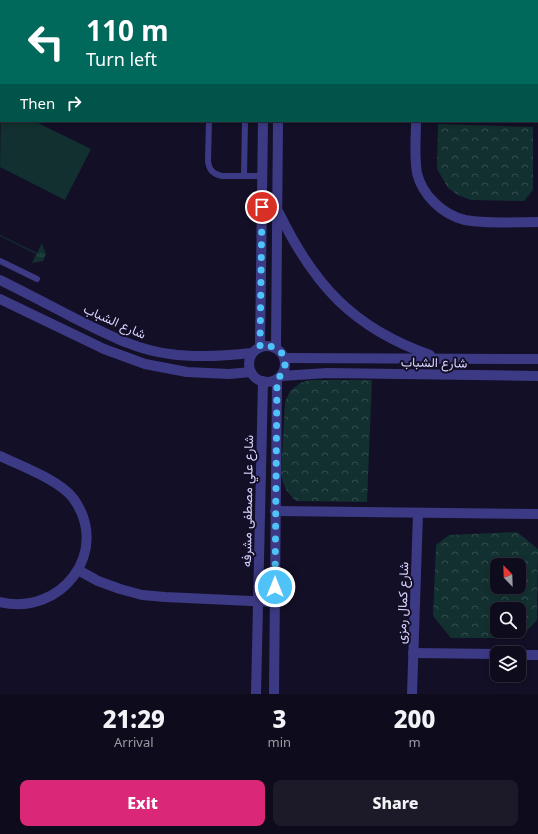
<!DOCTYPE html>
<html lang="en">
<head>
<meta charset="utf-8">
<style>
	body { margin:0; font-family:"Noto Sans",Vazirmatn,sans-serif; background:#1c1929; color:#f1f3f6; height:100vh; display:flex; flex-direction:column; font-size:15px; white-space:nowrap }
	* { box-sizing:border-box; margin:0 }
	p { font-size:13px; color:#9b9ba3 }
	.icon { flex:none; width:22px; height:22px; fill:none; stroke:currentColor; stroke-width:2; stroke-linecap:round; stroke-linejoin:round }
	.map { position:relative; height:694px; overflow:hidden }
	.panel { display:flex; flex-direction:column; background:#0e0b1c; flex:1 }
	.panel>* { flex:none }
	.banner { position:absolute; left:0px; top:0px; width:538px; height:122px; box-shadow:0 2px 6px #0003,0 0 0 1px #2e2b3b; background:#00695c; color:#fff; overflow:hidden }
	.needle { width:26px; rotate:337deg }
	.tools { position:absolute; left:490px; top:558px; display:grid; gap:8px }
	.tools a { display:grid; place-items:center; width:36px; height:36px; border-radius:8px; background:#0e0b1c; box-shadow:0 2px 6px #0003,0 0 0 1px #2e2b3b; font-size:20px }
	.pin { position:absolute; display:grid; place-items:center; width:34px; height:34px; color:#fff; margin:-17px; border:2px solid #fff; border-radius:50%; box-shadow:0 1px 4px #0007 }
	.me { position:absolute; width:44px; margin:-22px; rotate:0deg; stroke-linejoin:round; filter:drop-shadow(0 0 3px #0008) }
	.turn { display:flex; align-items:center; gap:14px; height:84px; padding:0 20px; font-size:18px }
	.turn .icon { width:52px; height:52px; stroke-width:2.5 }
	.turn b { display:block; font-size:28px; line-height:34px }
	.then { display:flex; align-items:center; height:38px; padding:0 20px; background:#0003; gap:8px; font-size:15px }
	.eta { display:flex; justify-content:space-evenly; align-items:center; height:68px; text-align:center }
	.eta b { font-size:24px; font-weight:800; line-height:28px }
	.cta { display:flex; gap:8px; margin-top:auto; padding:8px 20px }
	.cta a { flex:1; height:46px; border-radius:8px; background:#db2777; color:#fff; font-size:16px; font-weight:800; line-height:46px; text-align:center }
	.cta a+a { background:#1c1929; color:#f1f3f6 }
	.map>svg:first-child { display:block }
	.grass { fill:url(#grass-tufts) }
	.park { fill:url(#park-crowns); fill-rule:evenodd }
	.garden { fill:#12302f }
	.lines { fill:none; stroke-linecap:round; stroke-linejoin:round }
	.service { stroke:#3d3a85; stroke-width:6 }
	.minor { stroke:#3d3a85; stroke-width:10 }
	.route { stroke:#4fc3f7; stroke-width:7; stroke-dasharray:0 12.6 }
	.labels { text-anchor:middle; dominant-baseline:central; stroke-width:4; stroke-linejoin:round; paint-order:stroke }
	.street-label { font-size:13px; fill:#d9d4ff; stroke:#130f26 }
</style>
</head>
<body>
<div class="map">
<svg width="538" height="694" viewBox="0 0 538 694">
	<defs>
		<pattern id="grass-tufts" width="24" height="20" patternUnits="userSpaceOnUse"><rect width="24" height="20" fill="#12302f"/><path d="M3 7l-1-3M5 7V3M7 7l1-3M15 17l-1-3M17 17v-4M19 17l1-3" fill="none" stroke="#344d4e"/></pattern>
		<pattern id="park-crowns" width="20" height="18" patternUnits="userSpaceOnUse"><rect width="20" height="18" fill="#12302f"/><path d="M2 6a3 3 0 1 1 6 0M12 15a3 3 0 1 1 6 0" fill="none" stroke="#344d4e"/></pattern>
	</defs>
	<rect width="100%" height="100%" fill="#130f26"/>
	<polygon class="grass" points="0,235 37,253 42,243 46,254 43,261 32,263 36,254 0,236"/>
	<g class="park">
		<polygon points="438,124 533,127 533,190 524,201 471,200 458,195 448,188 437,169"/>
		<path d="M310 380H372L367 502 296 501C287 493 283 486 281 474L285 402 290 391 300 383Z"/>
		<path d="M517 532 538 549 537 620 520 638H451L433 616 436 545 449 535ZM497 565H519V587H497ZM497 609H519V631H497Z"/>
	</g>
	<polygon class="garden" points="1,105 1,121 34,121 91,149 65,200 0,167"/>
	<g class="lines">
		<g class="service">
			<path d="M209 121 208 161C209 170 213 174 222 176H262"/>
			<polyline points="244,176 245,121"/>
			<polyline points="0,261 37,279"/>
		</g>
		<g class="minor">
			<polyline points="264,1 264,0"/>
			<polyline points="279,1 279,0"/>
			<polyline points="418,1 418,0"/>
			<path d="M416 121C416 138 414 156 417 173 422 195 443 215 465 220 485 224 516 222 538 222"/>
			<path d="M279 213C314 285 353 328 430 355"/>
			<path d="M0 280C26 293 51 306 76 319 107 334 136 350 170 354 198 358 225 356 252 353"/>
			<polyline points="0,299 104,349 145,364 187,372 229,374 251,372"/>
			<circle cx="267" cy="364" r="18"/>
			<polyline points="260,347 263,121"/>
			<polyline points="276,348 278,121"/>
			<polyline points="284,358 538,359"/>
			<polyline points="281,376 327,373 538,376"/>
			<path d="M0 456C21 466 59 480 73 498 112 551 61 617 0 602"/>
			<polyline points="275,511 538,514"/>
			<polyline points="78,570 98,581 120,589 142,595 165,597 275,602"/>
			<polyline points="413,653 497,654"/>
			<polyline points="519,655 538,655"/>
			<polyline points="256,694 263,381"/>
			<polyline points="274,694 277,379"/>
			<polyline points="412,694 418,513"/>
		</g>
	</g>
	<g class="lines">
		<path class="route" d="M262 207 260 347C282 341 294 365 277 379L275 587"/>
	</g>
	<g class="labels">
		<g class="street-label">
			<text transform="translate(115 321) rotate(24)">شارع الشباب</text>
			<text transform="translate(434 362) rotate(1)">شارع الشباب</text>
			<text transform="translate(247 501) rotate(-89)">شارع علي مصطفى مشرفه</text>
			<text transform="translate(402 603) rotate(-88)">شارع كمال رمزى</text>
		</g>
	</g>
</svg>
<div class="tools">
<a><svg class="needle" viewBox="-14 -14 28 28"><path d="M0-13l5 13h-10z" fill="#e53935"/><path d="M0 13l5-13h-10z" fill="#9b9ba3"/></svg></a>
<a><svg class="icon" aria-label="search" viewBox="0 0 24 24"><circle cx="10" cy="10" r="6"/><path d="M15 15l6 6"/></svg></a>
<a><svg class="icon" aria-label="layers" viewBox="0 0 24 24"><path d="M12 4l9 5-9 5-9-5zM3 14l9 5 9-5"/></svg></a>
</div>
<div class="pin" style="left:262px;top:207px;background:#d93025"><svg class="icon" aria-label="arrive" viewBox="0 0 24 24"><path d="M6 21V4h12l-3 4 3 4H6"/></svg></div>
<svg class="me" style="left:275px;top:587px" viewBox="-20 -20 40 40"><circle r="17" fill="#4fc3f7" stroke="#fff" stroke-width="3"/><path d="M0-11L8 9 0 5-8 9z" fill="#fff"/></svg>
<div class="banner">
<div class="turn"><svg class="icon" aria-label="left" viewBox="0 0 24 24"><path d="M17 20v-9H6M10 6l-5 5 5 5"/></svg><div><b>110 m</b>Turn left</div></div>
<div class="then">Then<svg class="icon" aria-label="right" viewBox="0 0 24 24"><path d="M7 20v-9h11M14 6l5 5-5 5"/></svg></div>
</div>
</div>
<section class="panel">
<div class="eta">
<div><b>21:29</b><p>Arrival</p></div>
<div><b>3</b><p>min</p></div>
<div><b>200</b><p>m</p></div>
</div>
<div class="cta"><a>Exit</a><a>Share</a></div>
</section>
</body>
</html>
